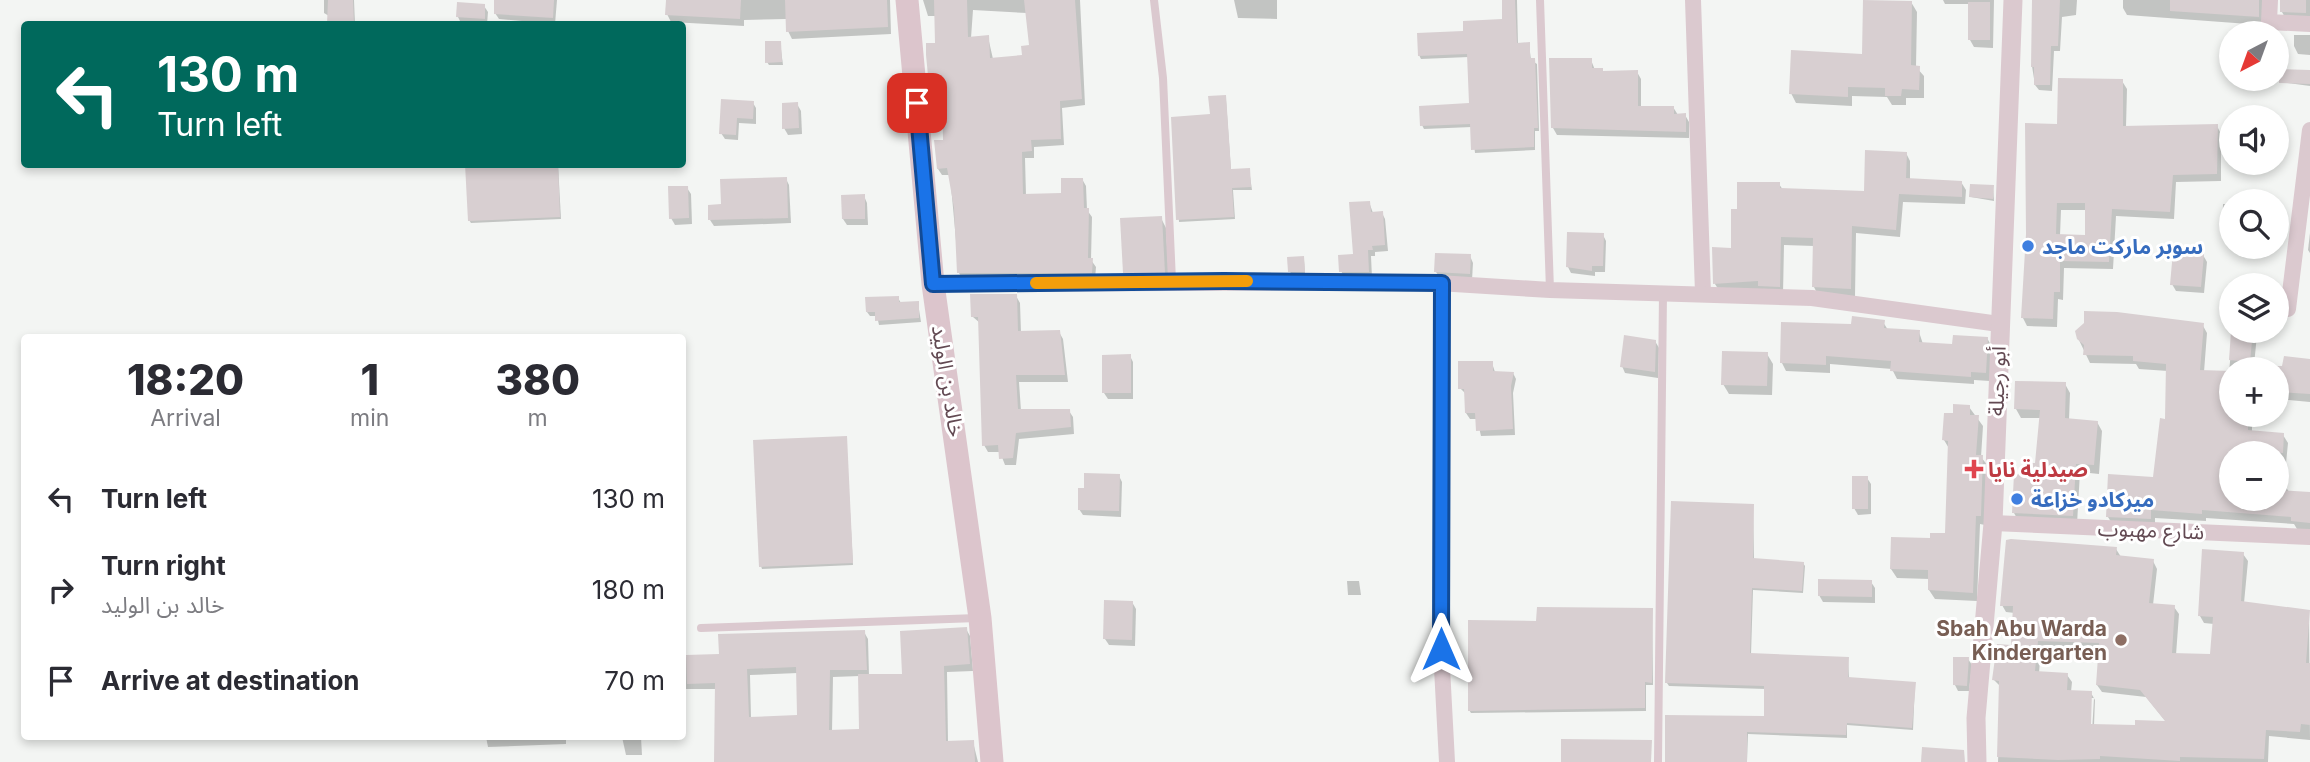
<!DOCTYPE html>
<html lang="en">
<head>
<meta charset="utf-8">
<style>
	body { margin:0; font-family:Inter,"Noto Sans Arabic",sans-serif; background:#f2f2f3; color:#2b2b33; height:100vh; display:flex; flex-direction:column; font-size:26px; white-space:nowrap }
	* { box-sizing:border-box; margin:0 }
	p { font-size:23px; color:#7c7c81 }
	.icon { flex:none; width:38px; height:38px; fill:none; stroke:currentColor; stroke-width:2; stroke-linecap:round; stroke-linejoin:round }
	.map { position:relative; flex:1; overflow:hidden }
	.sheet { position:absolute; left:21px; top:334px; width:665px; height:406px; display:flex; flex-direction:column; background:#fff; border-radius:7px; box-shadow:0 4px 10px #0003 }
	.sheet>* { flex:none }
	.hud { position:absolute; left:21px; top:21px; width:665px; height:147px; border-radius:7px; box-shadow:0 4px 10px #0003; background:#00695c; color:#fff; overflow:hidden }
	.needle { width:46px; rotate:221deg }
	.fabs { position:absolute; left:2219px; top:21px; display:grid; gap:14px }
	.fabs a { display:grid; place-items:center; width:70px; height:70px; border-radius:50%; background:#fff; box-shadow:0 4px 10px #0003; font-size:35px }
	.pin { position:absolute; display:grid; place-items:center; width:60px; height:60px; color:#fff; margin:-30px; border-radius:14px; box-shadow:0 4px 10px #0006 }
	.me { position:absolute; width:77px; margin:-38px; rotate:0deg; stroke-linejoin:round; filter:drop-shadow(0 0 5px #0008) }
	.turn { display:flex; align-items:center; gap:24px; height:147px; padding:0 21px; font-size:32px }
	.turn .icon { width:91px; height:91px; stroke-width:2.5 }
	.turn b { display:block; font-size:49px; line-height:60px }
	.eta { display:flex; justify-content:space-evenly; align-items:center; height:119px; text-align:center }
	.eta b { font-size:42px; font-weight:800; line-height:49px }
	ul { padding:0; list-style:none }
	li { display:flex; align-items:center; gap:21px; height:91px; padding:0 21px }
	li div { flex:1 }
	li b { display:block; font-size:26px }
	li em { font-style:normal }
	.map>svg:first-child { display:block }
	.shadow { fill:#0003; fill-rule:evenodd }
	.building { fill:#d8cfd1; fill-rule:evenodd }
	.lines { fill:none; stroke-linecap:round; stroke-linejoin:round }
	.service { stroke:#dbc9cf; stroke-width:8 }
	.minor { stroke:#dbc9cf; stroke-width:16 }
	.tertiary { stroke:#dbc9cf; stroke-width:19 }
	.secondary { stroke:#dcc5cc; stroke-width:23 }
	.route-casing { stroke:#114b97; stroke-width:18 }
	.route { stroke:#1a73e8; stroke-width:12 }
	.slow { stroke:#f59e0b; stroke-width:12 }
	.shop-dot { fill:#3f7fe0; stroke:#fff; stroke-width:2.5 }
	.health-dot { fill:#e0444e; stroke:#fff; stroke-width:2.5 }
	.education-dot { fill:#8d6e63; stroke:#fff; stroke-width:2.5 }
	.labels { text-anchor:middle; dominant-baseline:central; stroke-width:6; stroke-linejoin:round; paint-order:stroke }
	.shop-label { font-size:21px; font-weight:bold; fill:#366cbe; stroke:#fff; text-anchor:start }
	.street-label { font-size:21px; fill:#624952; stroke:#fff }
	.health-label { font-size:21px; font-weight:bold; fill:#be3a42; stroke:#fff; text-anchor:start }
	.education-label { font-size:21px; font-weight:bold; fill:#785e54; stroke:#fff; text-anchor:end }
</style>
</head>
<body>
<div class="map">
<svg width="2310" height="762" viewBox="0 0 2310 762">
	<rect width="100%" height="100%" fill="#f3f5f3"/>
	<g class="shadow">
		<polygon points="324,0 354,0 355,24 329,24 329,16 324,13"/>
		<polygon points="496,0 557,0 555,24 499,19 495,13"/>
		<polygon points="668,0 890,0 891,34 792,39 788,31 787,19 744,20 744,26 671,22 667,14"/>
		<path d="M923 0H1080L1085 105 1062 108 1064 145 1034 147V158H1025L1026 196 1063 195 1082 179 1086 186 1087 210 1092 217 1091 260 1096 267 1095 279 963 280 959 273 950 175H942L938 169 944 141V103L940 92H935L931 85 936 45V16H928ZM973 10 1027 13 1031 47 1024 56 993 59 988 37 971 38Z"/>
		<polygon points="1234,0 1277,0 1277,19 1238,18"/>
		<polygon points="1504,0 1517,0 1518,45 1529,44 1531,60 1537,64 1539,131 1535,131 1535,150 1475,153 1472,127 1424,129 1422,125 1471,105 1469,57 1421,59 1419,55 1465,33 1504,21"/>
		<polygon points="1943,0 1994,0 1993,48 1974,47 1970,40 1970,4 1945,4"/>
		<polygon points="2034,0 2077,0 2076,15 2062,17 2060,51 2054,51 2052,91 2039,90 2035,85 2032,66"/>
		<polygon points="2123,0 2268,0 2262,25 2127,15 2123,8"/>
		<polygon points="2281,0 2310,0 2310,21 2286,19 2282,12"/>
		<polygon points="1911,2 1917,12 1916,67 1924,76 1924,98 1906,98 1906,105 1892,105 1887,97 1852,96 1852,106 1796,103 1791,93 1864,56"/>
		<polygon points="484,6 488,12 487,24 461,23 458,17"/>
		<polygon points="2294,35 2310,35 2310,55 2298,54 2294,46"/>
		<polygon points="780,42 783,65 769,65 767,62"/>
		<polygon points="1591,60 1595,70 1603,73 1637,72 1641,79 1641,108 1673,107 1678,115 1685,115 1689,122 1689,138 1557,135 1553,128"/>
		<polygon points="2310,72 2310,86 2280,82"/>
		<path d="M2122 81 2127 89 2126 127 2217 126 2221 134V181L2176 182 2174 219 2116 216 2113 269 2064 268 2063 300 2058 299 2057 327 2027 326 2023 318 2059 125ZM2061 210H2087L2086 237 2060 236Z"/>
		<polygon points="1226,100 1231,170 1249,169 1252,190 1233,190 1235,219 1179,222 1173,118 1212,116"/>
		<polygon points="753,103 756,108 756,124 739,123 738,140 725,139 721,133"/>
		<polygon points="797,104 801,111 802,134 788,135 784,128"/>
		<polygon points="1906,153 1910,161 1910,180 1961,182 1966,190 1965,204 1903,202 1900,237 1856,233 1855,297 1818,295 1814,287 1814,246 1784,245 1783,294 1720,292 1715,284 1714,249 1733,250 1739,211 1779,184 1783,190 1866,193"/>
		<polygon points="558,164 561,219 471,223 469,220"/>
		<polygon points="786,179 789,185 791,223 714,226 710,220 723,206"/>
		<polygon points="1993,187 1994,201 1971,197"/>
		<polygon points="687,188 691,194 692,224 675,225 671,218"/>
		<polygon points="864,196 867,203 868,225 847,225 843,219"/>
		<polygon points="1369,202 1373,213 1382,213 1385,219 1388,251 1375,252 1375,256 1371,256 1372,278 1345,278 1341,271 1355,255"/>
		<polygon points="2223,204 2231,204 2231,244 2226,243 2222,237"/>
		<polygon points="1161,218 1166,228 1169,282 1131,282 1125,272"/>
		<polygon points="2310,233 2310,253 2308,250"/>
		<polygon points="1603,235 1606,241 1605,272 1595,272 1595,276 1571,273 1568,267"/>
		<polygon points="2203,255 2207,262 2204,293 2176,291 2172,284"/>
		<polygon points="1470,256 1473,263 1472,280 1440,278 1436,272"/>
		<polygon points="1304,260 1305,274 1292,274 1290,272"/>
		<polygon points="1016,296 1020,303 1021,333 1059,332 1063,339 1068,382 1019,382 1021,411 1069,411 1073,417 1074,434 1019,439 1016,465 1005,465 1000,452 988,452 984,445 980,323 973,317"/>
		<polygon points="898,298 901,303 918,303 921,322 879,325 877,316 870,316 867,312"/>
		<polygon points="1883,322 1888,330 1919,332 1923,344 1954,346 1987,338 1992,347 1990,381 1974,380 1974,384 1897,379 1892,369 1830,364 1830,373 1786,371 1782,363 1853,326"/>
		<path d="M2202 324 2207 333 2204 372H2229L2233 331H2254L2257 335 2254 365 2284 368 2310 361V402L2277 399V369H2231V415H2252V432L2283 435 2288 443 2284 484 2289 492 2310 494V530L2297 529 2294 524 2206 518V521L2155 518V527L2113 525 2108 517 2155 478 2167 421 2168 371 2139 369 2136 364 2090 363 2078 338ZM2231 453H2277V499H2231Z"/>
		<polygon points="1655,341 1659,348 1658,378 1625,373 1622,366"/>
		<polygon points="1767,354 1773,364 1772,395 1729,394 1723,384"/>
		<polygon points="1130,356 1133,362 1133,399 1108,399 1104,393"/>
		<polygon points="1492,363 1495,372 1513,373 1516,379 1513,393 1515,435 1481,436 1477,419 1470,419 1466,413 1466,394 1460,388"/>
		<polygon points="2065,384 2070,393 2069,420 2097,422 2102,431 2099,474 2080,472 2077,524 2019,522 2014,513 2027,477 2037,465 2041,418 2021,418 2016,409"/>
		<polygon points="1969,407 1983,426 1981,457 1988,466 1985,525 1980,524 1977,601 1935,599 1929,590 1930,579 1897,578 1891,569 1931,540 1946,535 1950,450 1944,440 1954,415"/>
		<polygon points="846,438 853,565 762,569 761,566"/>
		<polygon points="1119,476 1122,482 1121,517 1083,515 1079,509"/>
		<polygon points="1867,478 1871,484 1871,514 1858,515 1854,508"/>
		<polygon points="1753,506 1754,560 1803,563 1805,566 1803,593 1753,590 1751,655 1848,658 1849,679 1915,683 1913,730 1847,725 1847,738 1748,734 1747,762 1666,762 1765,717 1766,689 1669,686 1667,683"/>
		<path d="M2116 549 2121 557 2153 561 2157 569 2153 605 2174 607 2179 614 2176 655 2212 656 2214 624 2204 623 2200 616 2243 554 2248 561 2244 603 2309 612 2310 740 2269 736 2268 762H1998L2001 687 1993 679 2013 647 2015 613 2006 612 2002 605ZM2041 648 2101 649 2097 685 2102 692 2146 697 2167 723 2137 727 2094 725 2095 700 2091 693 2071 692 2072 682 2067 675 2039 673ZM2090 698H2094L2092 732H2089Z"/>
		<polygon points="1347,581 1359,581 1361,595 1348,595"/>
		<polygon points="1871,582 1875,588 1875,603 1823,602 1819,595"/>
		<polygon points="1132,602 1136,609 1135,646 1109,645 1105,639"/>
		<polygon points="1652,610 1653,685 1646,685 1646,711 1471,713 1469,710 1538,623"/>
		<path d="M966 629 970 636 973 671 947 672 948 742H973L978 762H716L717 689H682V657L721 656 864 632 868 639 869 676 904 675ZM798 673 799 717 751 718 750 675ZM860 676 861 731 832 732 833 677Z"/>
		<polygon points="1968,659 1972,665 1969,691 1958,691 1955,685"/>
		<polygon points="486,737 566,737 566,744 488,747"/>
		<polygon points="622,737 641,737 642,755 626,755"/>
	</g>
	<g class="building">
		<polygon points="328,0 353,0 354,24 327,24"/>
		<polygon points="494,0 554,0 553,18 494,14"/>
		<polygon points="666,0 741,0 740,19 665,15"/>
		<polygon points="785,0 887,0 888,27 786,32"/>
		<polygon points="934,0 967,0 968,37 989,35 990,58 1022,55 1021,46 1029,45 1024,0 1075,0 1082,99 1060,101 1061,139 1031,140 1032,151 1022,152 1023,194 1061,193 1061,178 1083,178 1084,208 1089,208 1088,258 1093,258 1092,273 957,273 954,208 947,168 937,169 934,140 943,140 942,97 938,96 938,86 929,86 926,55 926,43 935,43"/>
		<polygon points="1502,0 1515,0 1517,43 1530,42 1530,58 1535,58 1538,128 1534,128 1534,147 1471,150 1470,124 1420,126 1419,106 1469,103 1467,54 1418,56 1417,33 1463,31 1463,21 1502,19"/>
		<polygon points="1863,0 1912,1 1911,65 1920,66 1919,90 1902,89 1901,96 1885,96 1885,88 1848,87 1848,97 1789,94 1791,50 1862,54"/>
		<polygon points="2032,0 2060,0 2058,46 2051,46 2050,85 2034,85 2034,67 2031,67"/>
		<polygon points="2170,0 2259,0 2259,17 2170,11"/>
		<polygon points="2280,0 2306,0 2306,13 2280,12"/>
		<polygon points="457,2 485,4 485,19 456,17"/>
		<rect x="1968" y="2" width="22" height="38"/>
		<polygon points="765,41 781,41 782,62 765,63"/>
		<polygon points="1549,58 1592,58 1592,68 1603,68 1603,71 1638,70 1638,106 1674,106 1674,114 1686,113 1686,132 1551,128"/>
		<polygon points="2279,69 2310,70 2310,84 2279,83"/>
		<path d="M2058 78 2123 79V126L2218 124 2217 174 2173 175 2170 212 2112 209 2109 262 2060 261V292H2054L2053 319 2021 318 2026 234 2025 123 2057 124ZM2057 203H2085V235L2056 234Z"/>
		<polygon points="1226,95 1231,169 1250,168 1251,187 1232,188 1234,217 1176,220 1171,117 1210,114 1208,96"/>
		<polygon points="721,99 754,101 753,119 737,118 736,135 719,134"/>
		<polygon points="798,102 799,128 782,129 782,103"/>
		<polygon points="1865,150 1907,152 1906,178 1962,181 1962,197 1899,194 1896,230 1852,226 1851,289 1812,287 1813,238 1781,237 1780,287 1758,286 1758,281 1713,284 1712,247 1731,248 1731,209 1737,209 1737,182 1780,182 1780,188 1864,191"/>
		<polygon points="465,164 558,164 560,217 468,221"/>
		<polygon points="787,177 788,218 708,220 708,205 721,204 720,179"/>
		<polygon points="1970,184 1994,185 1993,199 1969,197"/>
		<polygon points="668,186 688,186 689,218 669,219"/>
		<polygon points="865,194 865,219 842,219 841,195"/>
		<polygon points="1370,201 1371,212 1383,211 1385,245 1372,246 1373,250 1368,250 1369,272 1339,272 1338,255 1353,254 1349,202"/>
		<polygon points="1162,216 1165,273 1123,273 1120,218"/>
		<polygon points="1567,232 1604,233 1603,266 1592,266 1592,271 1566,267"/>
		<polygon points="2173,251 2204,254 2201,287 2170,285"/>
		<polygon points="1435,253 1471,254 1470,274 1434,272"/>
		<polygon points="1304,256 1305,272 1288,272 1287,257"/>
		<polygon points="970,294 1017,294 1018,331 1060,330 1065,375 1016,375 1018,409 1070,409 1071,427 1016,433 1013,458 999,459 998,445 982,446 978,317 971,317"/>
		<polygon points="899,296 899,302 919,301 919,318 875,321 875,312 866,312 865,297"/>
		<polygon points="2084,311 2117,312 2204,323 2200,370 2231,371 2231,415 2248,415 2248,430 2284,433 2283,453 2231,453 2231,499 2277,499 2277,490 2310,492 2310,523 2291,521 2291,517 2202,510 2202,514 2151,510 2151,519 2106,517 2108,474 2153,477 2160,418 2165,419 2166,364 2133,361 2133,356 2083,355 2084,345 2077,339 2075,331 2084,323"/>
		<polygon points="1852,316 1885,320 1884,328 1920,330 1919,342 1952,344 1953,335 1988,337 1986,373 1971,372 1971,377 1890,371 1891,361 1826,356 1826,365 1780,363 1781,322 1851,324"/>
		<polygon points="2231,331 2253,331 2250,362 2229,360"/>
		<polygon points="1624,335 1656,340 1655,372 1620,367"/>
		<polygon points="1722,351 1768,352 1767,386 1721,385"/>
		<polygon points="1131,354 1131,393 1102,393 1102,355"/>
		<polygon points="2284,356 2310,359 2310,394 2277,392 2277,366 2282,366"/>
		<polygon points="1458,361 1493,361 1493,371 1514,372 1511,386 1513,429 1476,431 1475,413 1465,413 1464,389 1458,389"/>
		<polygon points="2015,381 2066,382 2065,418 2098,421 2094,465 2076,464 2073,516 2012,513 2014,474 2026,475 2026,463 2035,463 2040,410 2014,409"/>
		<polygon points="1953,404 1970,405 1970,415 1979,415 1976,455 1983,455 1981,516 1976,516 1973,593 1928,590 1928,570 1890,569 1891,537 1930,538 1930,533 1945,533 1948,441 1942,440 1944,413 1953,413"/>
		<polygon points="847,436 853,563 759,567 753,440"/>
		<polygon points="1084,473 1120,474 1119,511 1078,510 1078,488 1084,488"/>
		<rect x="1852" y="476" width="16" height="33"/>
		<polygon points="1671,501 1754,504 1753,558 1804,562 1802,591 1752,588 1750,653 1849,657 1848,677 1916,682 1912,728 1847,723 1846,735 1747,732 1747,762 1665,762 1665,715 1764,716 1764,686 1665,683"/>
		<path d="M2011 539 2117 547 2116 555 2154 559 2149 603 2175 605 2172 653 2210 654 2213 617 2198 616 2202 549 2244 552 2241 601 2310 610 2306 663H2310V725L2301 724 2300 732 2266 730 2264 759 2180 757V761L2100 756V759L2058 760 1997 757 1999 681 1992 680 1997 644 2011 645 2013 606H2000L2006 540ZM2038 641 2099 643 2096 685 2140 690 2165 721 2135 720V725L2091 724 2092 691 2067 690 2068 673 2035 671Z"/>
		<polygon points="1818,579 1872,580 1872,597 1818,596"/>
		<polygon points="1104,600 1133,601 1132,640 1103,639"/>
		<polygon points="1537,607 1653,608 1652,683 1645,682 1645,708 1468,711 1468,620 1536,621"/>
		<path d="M967 627 970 664 944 666 946 741 974 740 975 762H714L715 683 687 684 686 655 719 654 718 634 865 630 867 670H830L829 730 859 729 858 674H902L900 631ZM796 667 797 715 749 717 747 669Z"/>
		<polygon points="1953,657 1969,657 1967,686 1953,685"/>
		<polygon points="1561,739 1652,740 1651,762 1561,762"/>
		<polygon points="1922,747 1964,750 1965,762 1921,762"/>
	</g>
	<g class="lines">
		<g class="service">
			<polyline points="1154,0 1163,78 1172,281"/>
			<polyline points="1540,0 1550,290"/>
			<polyline points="701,628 977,618"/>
			<polyline points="1658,762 1663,293"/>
		</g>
		<g class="minor">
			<polyline points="1693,0 1703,293"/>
			<polyline points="2270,0 2269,22 2310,24"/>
			<polyline points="1442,283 1441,649 1447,762"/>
			<polyline points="933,284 1422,282 1550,290 1812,298 1999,324"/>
			<polyline points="2288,309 2310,130"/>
			<polyline points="1993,523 2310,537"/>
		</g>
		<polyline class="tertiary" points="1977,762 1976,718 1993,523 2013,0"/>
		<polyline class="secondary" points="907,0 933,284 980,618 992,762"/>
	</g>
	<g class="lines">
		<g class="route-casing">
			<polyline id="route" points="917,103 933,284 1224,281 1442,283 1441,649"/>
		</g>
		<use href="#route" class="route"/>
		<polyline class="slow" points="1036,283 1247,281"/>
	</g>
	<g class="shop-dot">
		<circle cx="2028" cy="246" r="7"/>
		<circle cx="2017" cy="499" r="7"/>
	</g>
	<path class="health-dot" d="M1970.5 458.5h7v7h7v7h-7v7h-7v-7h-7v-7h7z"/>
	<circle class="education-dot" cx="2121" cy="640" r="7"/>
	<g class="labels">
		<g class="shop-label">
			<text x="2042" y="246">سوبر ماركت ماجد</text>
			<text x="2031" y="499">ميركادو خزاعة</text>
		</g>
		<g class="street-label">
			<text transform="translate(948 381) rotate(81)">خالد بن الوليد</text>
			<text transform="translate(1997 381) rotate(-88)">أبو رجيلة</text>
			<text transform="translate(2151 530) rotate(2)">شارع مهبوب</text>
		</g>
		<g class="health-label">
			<text x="1988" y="469">صيدلية نايا</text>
		</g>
		<g class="education-label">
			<text x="2107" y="628">Sbah Abu Warda<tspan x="2107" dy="24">Kindergarten</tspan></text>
		</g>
	</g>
</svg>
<div class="fabs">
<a><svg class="needle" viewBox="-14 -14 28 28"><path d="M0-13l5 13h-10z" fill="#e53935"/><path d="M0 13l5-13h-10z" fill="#7c7c81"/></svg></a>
<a><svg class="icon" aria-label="sound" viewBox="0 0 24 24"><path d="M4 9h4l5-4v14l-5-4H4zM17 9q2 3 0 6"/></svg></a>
<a><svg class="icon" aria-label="search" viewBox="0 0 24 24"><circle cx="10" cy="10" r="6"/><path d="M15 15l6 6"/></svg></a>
<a><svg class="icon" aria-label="layers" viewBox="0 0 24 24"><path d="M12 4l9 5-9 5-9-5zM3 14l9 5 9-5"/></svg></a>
<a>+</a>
<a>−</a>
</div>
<div class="pin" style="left:917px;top:103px;background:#d93025"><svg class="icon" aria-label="arrive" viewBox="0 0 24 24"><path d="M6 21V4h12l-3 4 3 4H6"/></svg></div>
<svg class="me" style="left:1441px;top:649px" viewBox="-20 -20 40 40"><path d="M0-17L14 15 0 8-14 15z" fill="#1a73e8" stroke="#fff" stroke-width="4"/></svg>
<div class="hud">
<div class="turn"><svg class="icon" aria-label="left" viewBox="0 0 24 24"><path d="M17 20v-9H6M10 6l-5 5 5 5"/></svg><div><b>130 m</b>Turn left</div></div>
</div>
<section class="sheet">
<div class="eta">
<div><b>18:20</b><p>Arrival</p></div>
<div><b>1</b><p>min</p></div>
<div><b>380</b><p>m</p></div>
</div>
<ul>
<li><svg class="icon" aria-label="left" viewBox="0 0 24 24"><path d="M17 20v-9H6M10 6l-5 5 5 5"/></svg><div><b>Turn left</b></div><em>130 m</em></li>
<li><svg class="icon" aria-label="right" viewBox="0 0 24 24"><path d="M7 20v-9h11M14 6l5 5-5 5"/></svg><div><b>Turn right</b><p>خالد بن الوليد</p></div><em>180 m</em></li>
<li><svg class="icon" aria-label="arrive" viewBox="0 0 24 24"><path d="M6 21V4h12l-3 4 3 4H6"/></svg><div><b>Arrive at destination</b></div><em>70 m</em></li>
</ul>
</section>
</div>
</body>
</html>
